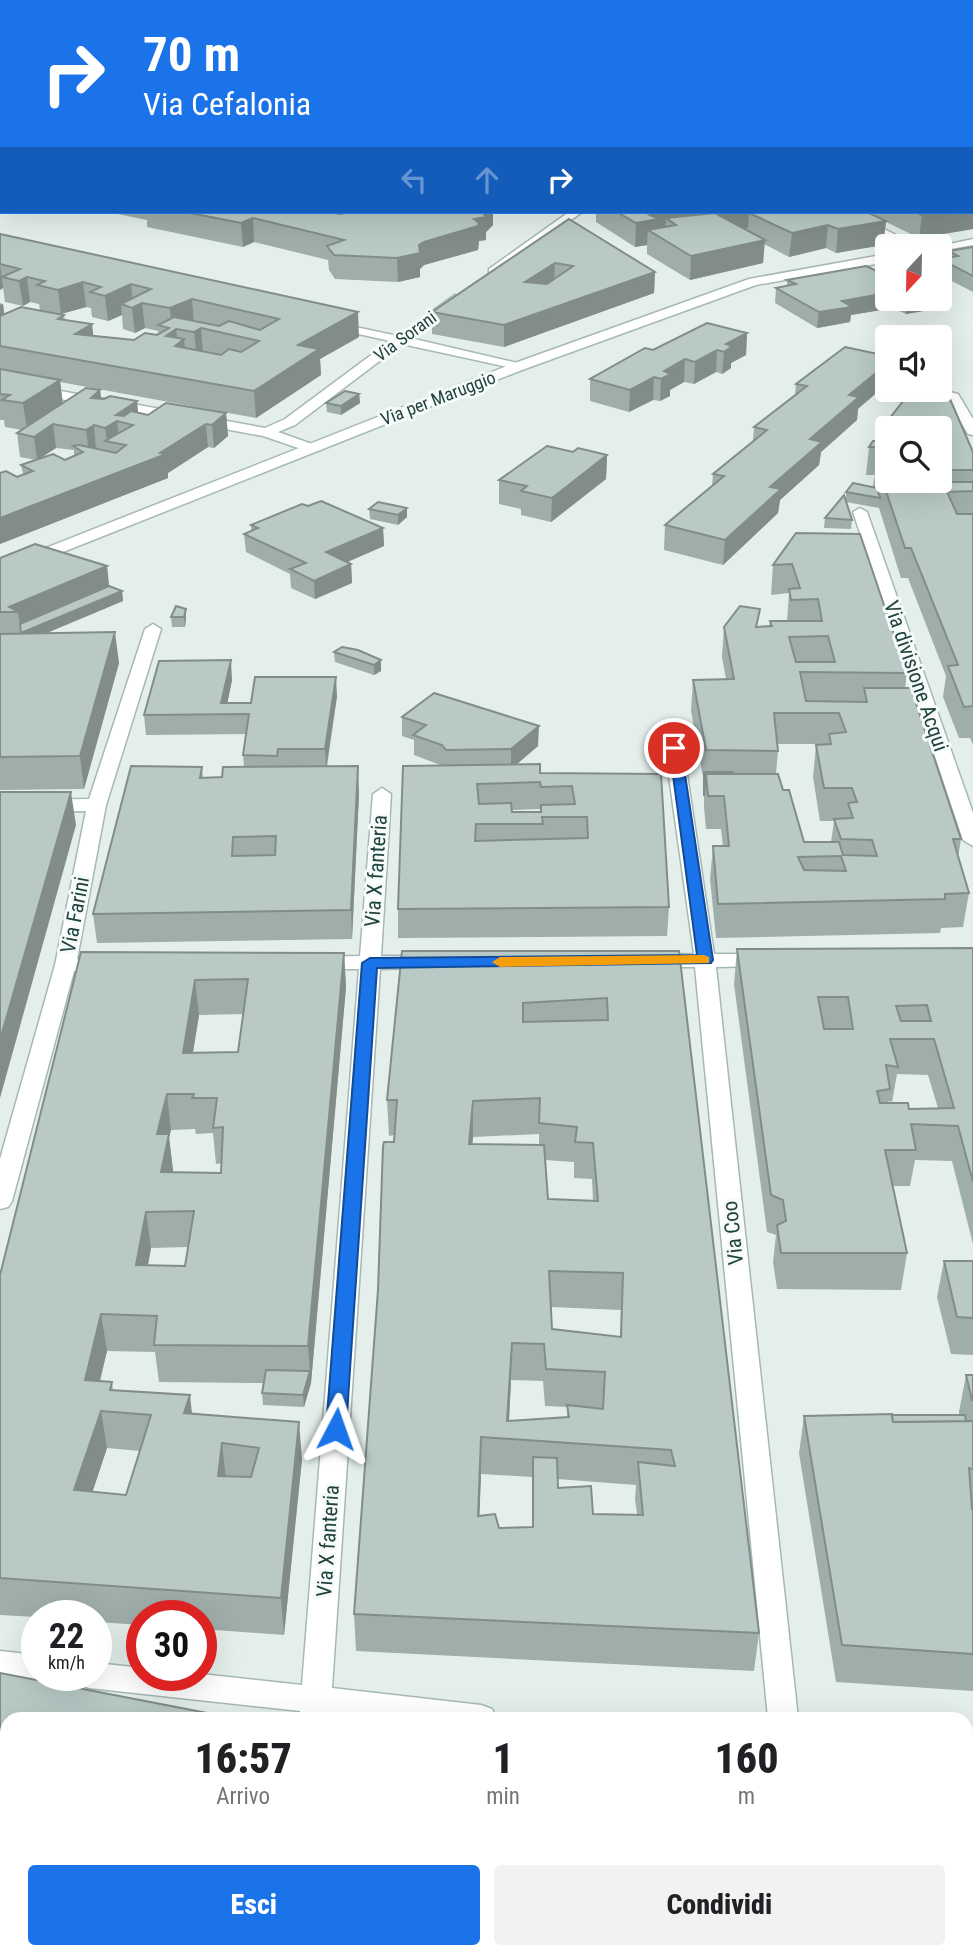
<!DOCTYPE html>
<html lang="it">
<head>
<meta charset="utf-8">
<style>
	body { margin:0; font-family:"Roboto Condensed",sans-serif; background:#f2f2f2; color:#202124; height:100vh; display:flex; flex-direction:column; font-size:26px; white-space:nowrap }
	* { box-sizing:border-box; margin:0 }
	p { font-size:23px; color:#757577 }
	.icon { flex:none; width:38px; height:38px; fill:none; stroke:currentColor; stroke-width:2; stroke-linecap:round; stroke-linejoin:round }
	.map { position:relative; flex:1; overflow:hidden }
	.panel { position:absolute; left:0px; top:1712px; width:973px; height:247px; display:flex; flex-direction:column; background:#fff; border-radius:21px 21px 0 0; box-shadow:0 7px 28px #0002 }
	.panel>* { flex:none }
	.hud { position:absolute; left:0px; top:0px; width:973px; height:214px; box-shadow:0 7px 28px #0002; background:#1a73e8; color:#fff; overflow:hidden }
	.needle { width:46px; rotate:202deg }
	.tools { position:absolute; left:875px; top:234px; display:grid; gap:14px }
	.tools a { display:grid; place-items:center; width:77px; height:77px; border-radius:7px; background:#fff; box-shadow:0 7px 28px #0002; font-size:35px }
	.speed { position:absolute; left:21px; top:1600px; display:flex; gap:14px; font-size:35px; font-weight:700; text-align:center }
	.speed>* { display:grid; place-content:center; width:91px; height:91px; border-radius:50%; background:#fff; box-shadow:0 7px 28px #0002; line-height:1 }
	.speed small { font-size:18px; font-weight:400 }
	.speed .limit { border:10px solid #d22; background:#fff; color:#111 }
	.pin { position:absolute; display:grid; place-items:center; width:60px; height:60px; color:#fff; margin:-30px; border:4px solid #fff; border-radius:50%; box-shadow:0 2px 7px #0007 }
	.me { position:absolute; width:77px; margin:-38px; rotate:4deg; stroke-linejoin:round; filter:drop-shadow(0 0 5px #0008) }
	.turn { display:flex; align-items:center; gap:24px; height:147px; padding:0 28px; font-size:32px }
	.turn .icon { width:91px; height:91px; stroke-width:2.5 }
	.turn b { display:block; font-size:49px; line-height:60px }
	.lanes { display:flex; align-items:center; height:66px; padding:0 28px; background:#0003; justify-content:center; gap:35px; direction:ltr }
	.lanes .off { opacity:.35 }
	.eta { display:flex; justify-content:space-evenly; align-items:center; height:119px; text-align:center }
	.eta b { font-size:42px; font-weight:800; line-height:49px }
	.cta { display:flex; gap:14px; margin-top:auto; padding:14px 28px }
	.cta a { flex:1; height:80px; border-radius:7px; background:#1a73e8; color:#fff; font-size:28px; font-weight:800; line-height:80px; text-align:center }
	.cta a+a { background:#f2f2f2; color:#202124 }
	.map>svg:first-child { display:block }
	.lines { fill:none; stroke-linecap:round; stroke-linejoin:round }
	.minor-casing { stroke:#a6b8b5; stroke-width:3 }
	.tertiary-casing { stroke:#a6b8b5; stroke-width:3 }
	.minor { fill:#fff; fill-rule:evenodd }
	.tertiary { fill:#fff; fill-rule:evenodd }
	.wall { fill:#9faeaa; fill-rule:evenodd }
	.shaded-wall { fill:#828d8b }
	.building { fill:#b9cac6; stroke:#828d8b; stroke-width:2; fill-rule:evenodd }
	.route { fill:#1a73e8; stroke:#114b97; stroke-width:2 }
	.slow { fill:#f59e0b }
	.labels { text-anchor:middle; dominant-baseline:central; stroke-width:6; stroke-linejoin:round; paint-order:stroke }
	.far-street-label { font-size:18px; fill:#21433f; stroke:#f6fbf9 }
	.street-label { font-size:21px; fill:#21433f; stroke:#f6fbf9 }
</style>
</head>
<body>
<div class="map">
<svg width="973" height="1958" viewBox="0 0 973 1958">
	<rect width="100%" height="100%" fill="#e4efec"/>
	<g class="lines">
		<g class="minor-casing">
			<g id="minor">
				<polygon points="0,0 9,0 11,2 0,4"/>
				<polygon points="433,0 442,0 432,2"/>
				<polygon points="529,0 548,0 550,2 530,2"/>
				<polygon points="854,0 863,0 853,2"/>
				<rect x="971" y="134" width="2" height="7"/>
				<polygon points="569,212 582,212 497,275 489,275 489,269"/>
				<polygon points="836,212 850,212 920,247 904,247"/>
				<polygon points="455,295 461,299 459,302 410,338 522,364 522,370 402,344 295,425 278,432 315,445 315,451 310,452 263,436 0,388 0,380 265,428 285,419 390,341 327,327 327,321 398,336"/>
				<polygon points="946,391 958,394 973,419 973,435 968,434 944,394"/>
				<polygon points="860,508 867,512 973,813 973,846 963,840 853,512"/>
				<polygon points="153,624 161,629 106,805 77,959 105,959 115,965 105,971 74,971 12,1201 8,1207 0,1209 0,1159 55,965 86,811 0,812 0,800 89,799 145,629"/>
				<polygon points="674,743 683,748 714,954 763,954 773,960 763,966 716,967 798,1718 768,1718 695,967 651,967 641,961 651,955 694,954 665,748"/>
				<polygon points="382,788 391,794 381,956 427,956 437,962 427,968 380,969 332,1688 481,1705 492,1709 496,1718 365,1718 330,1715 330,1718 300,1718 300,1711 89,1688 78,1684 74,1675 96,1675 96,1663 142,1668 142,1675 201,1674 302,1685 359,969 315,969 305,963 315,957 360,956 373,794"/>
				<polygon points="0,1651 37,1655 37,1675 49,1675 48,1677 37,1681 0,1677"/>
				<polygon points="966,1748 973,1749 973,1777 966,1776"/>
				<rect x="282" y="1951" width="34" height="7"/>
				<polygon points="797,1951 831,1951 832,1958 798,1958"/>
			</g>
		</g>
		<g class="tertiary-casing">
			<g id="tertiary">
				<polygon points="973,239 973,245 940,251 940,247 935,247"/>
				<polygon points="887,254 887,262 756,285 522,370 0,577 0,566 512,364 749,279"/>
			</g>
		</g>
		<use href="#minor" class="minor"/>
		<use href="#tertiary" class="tertiary"/>
	</g>
	<g class="wall">
		<polygon points="11,0 208,0 205,2 7,2"/>
		<polygon points="341,0 418,0 415,2 341,2"/>
		<polygon points="657,0 844,0 841,2 657,2"/>
		<polygon points="2,4 2,167 0,167 0,5"/>
		<polygon points="971,65 973,65 973,115 971,114"/>
		<polygon points="2,170 2,206 0,206 0,171"/>
		<polygon points="108,212 330,212 340,214 493,225 486,232 486,240 479,241 478,250 424,265 420,269 420,277 398,282 335,279 329,270 328,260 254,242 243,247 147,227 147,220"/>
		<polygon points="596,212 867,212 875,216 875,212 971,212 973,229 919,238 886,222 883,245 836,253 826,248 789,257 764,244 763,263 690,280 647,254 647,245 635,247 596,222"/>
		<polygon points="569,219 655,272 654,293 504,347 432,334 432,312"/>
		<path d="M0 234 359 337 320 359 321 375 256 418 60 382 63 403 100 390 101 399 137 401 138 412 148 415 226 413 228 436 214 448 208 447 168 473V478L0 544V473L17 477 23 474 21 465 36 460 20 457 17 433 22 430 5 427 4 420H0V303L3 304 4 314 56 313 40 310 39 304 30 302 23 306 5 302 3 288 0 290ZM86 307 91 308 92 317 108 321 122 315 123 329 135 333 145 328 158 331 159 332 156 334V335L134 340 94 336 65 320 64 315 61 314ZM56 448 74 450V456L65 460 39 459Z"/>
		<polygon points="973,247 973,292 940,275 940,259 948,257 949,251"/>
		<polygon points="787,280 887,299 936,299 935,309 906,314 893,308 851,315 850,322 817,328 775,303 776,288 787,286"/>
		<polygon points="747,333 746,355 731,363 731,368 722,374 716,372 694,384 684,382 670,390 670,396 660,401 653,400 629,412 590,401 590,379 653,350"/>
		<polygon points="845,347 858,409 857,420 821,452 819,465 780,500 778,513 723,565 664,550 665,525 712,486 713,474 753,441 754,427 795,395 796,384"/>
		<path d="M912 390 973 452V745L970 738H959L943 697 946 676 908 578H901L879 508 846 502 852 520 851 529 824 528 825 518 846 500V492L873 487 875 475H866L869 447 883 441 885 424ZM887 429H940V481H887Z"/>
		<polygon points="359,394 360,403 341,415 327,412 326,403"/>
		<polygon points="573,452 607,455 606,479 551,522 521,515 521,509 499,504 499,480"/>
		<polygon points="308,506 383,528 384,546 347,562 351,564 352,583 315,599 291,588 290,574 246,552 244,534 251,531 251,525"/>
		<polygon points="407,508 407,517 398,525 370,519 369,509"/>
		<path d="M796 533 907 673 905 688 961 839 958 858 969 893 963 927 941 928 940 933 716 938 710 879 713 846H723L721 829H706L704 807V782L691 711 693 680 726 679 722 657 724 627 769 626 770 621H787L789 593 771 595 773 565ZM777 744H828L816 745 813 777 820 821H834L831 842H804L776 774 778 751Z"/>
		<polygon points="0,558 107,566 109,586 122,591 123,601 46,633 119,663 84,789 0,790"/>
		<polygon points="176,606 186,619 185,627 172,627 171,617"/>
		<polygon points="334,652 381,660 381,671 374,675 335,662"/>
		<polygon points="232,680 227,703 251,703 337,696 327,767 359,794 352,939 97,943 93,914 202,767 203,778 222,777 244,767 243,755 246,734 146,735 144,715"/>
		<path d="M402 717 538 746 516 765 540 773 661 774 669 907 667 936 398 938V909L443 766 414 755V740L402 736ZM540 809V812H512V810Z"/>
		<path d="M973 948V1244L952 1161 915 1160 910 1186H893L907 1253 901 1290 777 1289 773 1262 776 1235 767 1232 734 984 737 949ZM897 1074 928 1075 938 1108 909 1109 888 1103 889 1101 892 1102Z"/>
		<path d="M402 951H679L759 1633 754 1671 356 1651 354 1614 394 1135 389 1136 387 1100ZM539 1134V1145L472 1144 473 1137ZM545 1160 574 1162V1178L592 1179 593 1201 548 1199ZM551 1307 621 1310 620 1337 552 1329ZM511 1380 543 1381 545 1406 567 1407V1417L509 1421ZM481 1474 533 1477 532 1527 499 1528 479 1516ZM557 1479 636 1485 635 1499 637 1514H593L558 1488Z"/>
		<path d="M81 952 344 953 346 987 311 1383 304 1407 263 1405 262 1393 263 1383 159 1382 155 1352 107 1351 100 1381 112 1382 113 1390 192 1414 302 1459 284 1635 201 1629V1615H142V1625L96 1622V1615H37V1617L0 1615V1275ZM243 1014 238 1052 193 1053 199 1015ZM195 1129 196 1134 213 1133 216 1164 222 1163 221 1173 173 1172 169 1137 171 1130ZM188 1247 185 1266 148 1265 151 1248ZM107 1448 140 1451 126 1495 92 1492Z"/>
		<polygon points="944,1261 973,1261 973,1355 951,1354 937,1297"/>
		<polygon points="966,1375 973,1375 973,1507 972,1506 973,1509 973,1691 836,1682 799,1453 804,1416 959,1415 959,1412"/>
		<polygon points="0,1673 7,1718 7,1895 3,1903 0,1958"/>
		<polygon points="874,1951 966,1951 973,1958 875,1958"/>
	</g>
	<g class="shaded-wall">
		<polygon points="179,0 208,0 205,2 176,2"/>
		<polygon points="209,0 272,0 264,2 209,2"/>
		<polygon points="307,0 317,0 317,2 304,2"/>
		<polygon points="384,0 418,0 415,2 384,2"/>
		<polygon points="817,0 829,0 829,2 815,2"/>
		<polygon points="2,91 2,113 0,114 0,92"/>
		<polygon points="973,206 973,229 919,238 922,215 941,212 971,212 971,207"/>
		<polygon points="482,212 493,212 493,225 486,232 486,240 479,241 478,250 424,265 420,269 420,277 398,282 397,258 424,242 474,220"/>
		<polygon points="670,212 697,212 696,231 676,225 666,218 665,236 648,230 647,245 635,247 636,223 650,215"/>
		<polygon points="719,212 753,212 749,213 748,228 718,232"/>
		<polygon points="253,218 254,242 243,247 241,223"/>
		<polygon points="886,221 883,245 836,253 838,229"/>
		<polygon points="828,225 826,248 789,257 792,233"/>
		<polygon points="765,240 763,263 690,280 691,256"/>
		<polygon points="555,263 554,283 525,303 525,282"/>
		<polygon points="0,264 3,288 0,290"/>
		<polygon points="655,272 654,293 504,347 504,325"/>
		<polygon points="27,277 30,302 23,306 19,281"/>
		<polygon points="83,282 86,307 61,314 58,290"/>
		<polygon points="131,284 133,307 142,303 145,328 135,333 132,308 121,304 122,315 108,321 105,296"/>
		<polygon points="887,293 887,299 894,299 893,308 851,315 850,322 817,328 819,312 842,301"/>
		<polygon points="192,299 194,324 176,329 178,344 184,339 186,365 166,336 172,332 170,308"/>
		<polygon points="907,299 936,299 935,309 906,314"/>
		<polygon points="3,304 6,329 0,332 0,305"/>
		<polygon points="358,312 359,337 320,359 321,375 256,418 254,391 298,345"/>
		<polygon points="92,324 95,349 75,334"/>
		<polygon points="201,328 203,354 197,358 194,332"/>
		<polygon points="747,333 746,355 731,363 731,368 722,374 724,352 726,344"/>
		<polygon points="717,350 716,372 694,384 695,362"/>
		<polygon points="685,359 684,382 670,390 670,396 660,401 661,379 664,371"/>
		<polygon points="887,364 887,384 858,409 857,420 821,452 819,465 780,500 778,513 723,565 725,540 810,439 849,395"/>
		<polygon points="654,377 653,400 629,412 630,390"/>
		<polygon points="60,380 63,407 27,430 23,403"/>
		<polygon points="100,390 103,413 91,398"/>
		<polygon points="359,394 360,403 341,415 341,406"/>
		<polygon points="137,401 139,424 133,425 117,421 120,444 107,441 105,428 116,415"/>
		<polygon points="226,413 228,436 214,448 212,425"/>
		<polygon points="53,424 56,448 37,460 34,437"/>
		<polygon points="206,424 208,447 168,473 168,478 0,544 0,518 160,453"/>
		<polygon points="94,425 96,449 89,453 86,430"/>
		<polygon points="607,455 606,479 551,522 552,498"/>
		<polygon points="407,508 407,517 398,525 398,515"/>
		<polygon points="383,528 384,546 327,571 326,552"/>
		<polygon points="351,564 352,583 315,599 314,581"/>
		<polygon points="107,566 110,596 122,591 123,601 23,643 18,612 9,607"/>
		<polygon points="186,609 186,619 185,627 184,617"/>
		<polygon points="115,632 119,663 84,789 80,756"/>
		<polygon points="231,660 232,680 225,715 221,703"/>
		<polygon points="381,660 381,671 374,675 374,665"/>
		<polygon points="336,677 337,696 326,769 325,749"/>
		<polygon points="539,726 538,746 511,769 511,749"/>
		<polygon points="358,766 359,794 352,939 351,910"/>
		<polygon points="71,792 76,825 0,1098 0,1040"/>
		<polygon points="344,953 346,987 311,1383 304,1407 303,1395 310,1371 308,1346"/>
		<polygon points="195,980 199,1015 187,1088 183,1053"/>
		<polygon points="167,1094 171,1130 169,1137 173,1170 166,1208 157,1134"/>
		<polygon points="473,1101 473,1137 469,1180 469,1144"/>
		<polygon points="146,1212 151,1248 141,1301 136,1265"/>
		<polygon points="101,1314 107,1351 91,1417 85,1380"/>
		<polygon points="512,1343 511,1380 508,1439 507,1421"/>
		<polygon points="190,1395 194,1432 184,1413"/>
		<polygon points="101,1411 107,1448 81,1527 74,1490"/>
		<polygon points="299,1422 302,1459 284,1635 281,1598"/>
		<polygon points="481,1437 481,1474 478,1553 478,1516"/>
		<polygon points="222,1443 226,1480 218,1476"/>
		<polygon points="1,1853 7,1875 7,1895 0,1907 0,1855"/>
		<rect x="251" y="1951" width="8" height="7"/>
	</g>
	<g class="building">
		<polygon points="11,0 70,0 82,2 7,2"/>
		<polygon points="122,0 179,0 176,2 133,2"/>
		<polygon points="265,0 307,0 304,2 263,2"/>
		<polygon points="445,0 477,0 489,2 442,2"/>
		<polygon points="705,0 776,0 783,2 719,2"/>
		<polygon points="805,0 817,0 815,2 802,2"/>
		<polygon points="2,4 2,21 0,21 0,5"/>
		<polygon points="0,38 2,39 2,53 0,53"/>
		<polygon points="0,60 2,60 2,91 0,92"/>
		<rect x="971" y="65" width="2" height="28"/>
		<polygon points="2,112 2,142 0,142 0,113"/>
		<polygon points="971,148 973,148 973,179 972,179"/>
		<polygon points="2,170 2,184 0,184 0,171"/>
		<polygon points="971,180 973,180 973,206 971,207"/>
		<polygon points="185,212 330,212 340,214 349,212 482,212 486,217 474,219 479,223 478,226 424,242 419,245 420,253 397,258 334,255 327,246 344,240 253,218 241,223"/>
		<polygon points="617,212 670,212 650,215 659,219 636,223"/>
		<polygon points="753,212 867,212 886,221 838,229 828,225 792,233 749,213"/>
		<polygon points="915,212 941,212 922,215"/>
		<polygon points="715,213 765,240 691,256 648,230 676,225 666,218"/>
		<path d="M569 219 655 272 504 325 432 312ZM555 263 573 266 547 284 525 282Z"/>
		<path d="M0 234 358 312 298 345 319 349 254 391 0 346V316L21 307 64 315 58 319 92 324 75 334 134 340 145 333 157 335 169 328 158 325 174 317 219 326 229 321 260 330 279 319 192 299 170 308 142 303 132 308 121 304 151 289 131 284 105 296 90 292 101 287 83 282 58 290 37 285 45 281 27 277 19 281 2 277 20 269 0 264ZM201 328 259 341 241 352 229 349 221 355 175 346 184 339 166 336 176 329 194 332Z"/>
		<polygon points="973,247 973,276 940,259 958,256 949,251"/>
		<polygon points="866,266 887,276 887,293 842,301 852,307 819,312 776,288 796,284 787,280"/>
		<polygon points="707,323 747,333 726,344 732,346 724,352 717,350 695,362 685,359 664,371 671,374 661,379 654,377 630,390 590,379 645,348 653,350"/>
		<polygon points="845,347 887,356 887,364 849,395 859,397 810,439 822,442 770,487 781,489 725,540 665,525 724,476 713,474 767,430 754,427 807,386 796,384"/>
		<polygon points="0,369 60,380 23,403 2,400 10,395 0,394"/>
		<polygon points="940,376 973,452 973,470 940,470 940,429 916,429 916,425 885,424 912,390 940,390"/>
		<polygon points="86,388 100,390 91,398 104,399 110,396 137,401 116,415 124,416 131,411 148,415 166,403 226,413 212,425 206,424 160,453 166,454 0,518 0,473 6,471 17,477 33,471 21,465 53,454 65,460 83,452 73,446 79,445 116,453 126,445 105,441 133,425 117,421 105,428 94,425 86,430 53,424 34,437 17,433"/>
		<polygon points="345,391 359,394 341,406 326,403"/>
		<polygon points="873,441 887,441 887,447 869,447"/>
		<polygon points="547,446 573,452 578,448 607,455 552,498 521,491 527,486 499,480"/>
		<polygon points="876,461 887,461 887,481 940,481 940,471 946,482 973,482 973,491 947,492 957,514 973,514 973,706 964,707 948,666 958,665 911,548 905,548"/>
		<polygon points="853,483 877,488 880,498 846,492"/>
		<polygon points="844,495 852,520 825,518"/>
		<polygon points="321,501 383,528 326,552 351,564 314,581 290,569 306,563 244,534 258,528 251,525 302,504 308,506"/>
		<polygon points="378,502 407,508 398,515 369,509"/>
		<path d="M796 533 860 534 907 673 800 672 806 701 867 702 864 688H911L961 839H953L969 893 945 894V899L718 904 713 846H729L724 796H708L706 774H778L783 790H789L804 842H839L843 855 877 856 872 840 841 839 834 819 853 818 848 803 857 802 852 788H824L816 745 831 744 829 734 846 732 839 713H774L778 751 706 750 693 680 734 679 724 627 740 606 760 609 756 627 772 626 770 621H822L818 599 791 600 789 589 800 588 792 564 773 565ZM828 636 835 662H796L789 637ZM841 856 846 871 804 870 798 857Z"/>
		<polygon points="35,544 107,566 9,607 18,612 0,612 0,558"/>
		<polygon points="109,586 122,591 21,633 20,624"/>
		<polygon points="176,606 186,609 184,617 171,617"/>
		<polygon points="115,632 80,756 0,757 0,634"/>
		<polygon points="342,647 358,650 381,660 374,665 334,652"/>
		<polygon points="231,660 221,703 251,703 255,677 336,677 325,749 278,749 277,756 243,755 249,714 144,715 159,661"/>
		<polygon points="434,693 539,726 511,749 446,750 442,745 413,735 426,725 402,717"/>
		<path d="M540 764V773L661 774 669 907 398 909 403 766ZM540 782 541 787 572 786 575 804 541 805V812H512L511 803 479 804 477 784ZM542 817H587L588 838 475 841 476 824H543Z"/>
		<path d="M131 766 202 767 200 778 222 777 223 767 358 766 351 910 93 914ZM276 836 275 855 232 856 233 837Z"/>
		<polygon points="704,772 733,772 734,774 706,774 704,796"/>
		<polygon points="0,792 71,792 0,1040"/>
		<path d="M973 948V1182L958 1126 911 1124 916 1150H885L907 1253H781L777 1225 786 1221 783 1200 771 1195 737 949ZM818 997H848L853 1029H824ZM927 1005 931 1021H901L896 1006ZM890 1039H934L954 1108 909 1109 908 1103H880L877 1091 890 1089 886 1065 898 1067Z"/>
		<path d="M402 951H679L759 1633 354 1614 378 1290 383 1146 384 1142H394L397 1100H387ZM607 998 608 1020 523 1022V1003ZM540 1098 539 1123 577 1127 575 1142 593 1143 598 1201 548 1199 544 1145 469 1144 473 1101ZM549 1271 623 1273 621 1337 552 1329ZM512 1343 544 1344 546 1369 605 1372 603 1409 567 1405 569 1417 507 1421ZM481 1437 671 1450 675 1466 638 1462 643 1515 593 1514 591 1486 558 1488 557 1458 533 1457V1527L499 1528 495 1514 478 1516Z"/>
		<path d="M81 952 344 953 308 1346 154 1345 157 1316 101 1314 85 1380 112 1382 110 1390 190 1395 184 1413 299 1422 281 1598 0 1578V1275ZM248 979 238 1052 183 1053 195 980ZM167 1094H194L192 1098H217L213 1128 223 1127 221 1173 161 1172 169 1134H157ZM194 1211 185 1266 136 1265 146 1212ZM101 1411 151 1415 126 1495 74 1490ZM222 1443 259 1448 251 1477 218 1476Z"/>
		<polygon points="944,1261 973,1261 973,1318 957,1317"/>
		<polygon points="266,1370 310,1371 303,1395 262,1393"/>
		<polygon points="966,1375 973,1375 973,1400 972,1400"/>
		<polygon points="892,1414 893,1422 973,1421 973,1469 969,1468 972,1509 973,1509 973,1654 842,1645 804,1416"/>
		<polygon points="892,1415 965,1415 966,1421 893,1422"/>
		<polygon points="0,1673 233,1718 7,1718 7,1853 1,1853 0,1855"/>
		<polygon points="966,1840 973,1841 973,1958 888,1958 887,1951 966,1951"/>
		<polygon points="0,1903 7,1903 7,1951 251,1951 251,1958 0,1958"/>
		<polygon points="340,1951 793,1951 794,1958 340,1958"/>
	</g>
	<polygon class="route" points="669,745 681,748 713,960 711,963 377,968 346,1429 343,1434 329,1434 326,1429 362,963 370,958 697,955"/>
	<polygon class="slow" points="704,955 709,957 709,963 500,967 492,962 500,957"/>
	<g class="labels">
		<g class="far-street-label">
			<text transform="translate(405 336) rotate(-36)">Via Sorani</text>
			<text transform="translate(438 398) rotate(-21)">Via per Maruggio</text>
		</g>
		<g class="street-label">
			<text transform="translate(916 676) rotate(71)">Via divisione Acqui</text>
			<text transform="translate(376 871) rotate(-86)">Via X fanteria</text>
			<text transform="translate(75 915) rotate(-79)">Via Farini</text>
			<text transform="translate(733 1233) rotate(-96)">Via Coo</text>
			<text transform="translate(328 1541) rotate(-86)">Via X fanteria</text>
		</g>
	</g>
</svg>
<div class="tools">
<a><svg class="needle" viewBox="-14 -14 28 28"><path d="M0-13l5 13h-10z" fill="#e53935"/><path d="M0 13l5-13h-10z" fill="#757577"/></svg></a>
<a><svg class="icon" aria-label="sound" viewBox="0 0 24 24"><path d="M4 9h4l5-4v14l-5-4H4zM17 9q2 3 0 6"/></svg></a>
<a><svg class="icon" aria-label="search" viewBox="0 0 24 24"><circle cx="10" cy="10" r="6"/><path d="M15 15l6 6"/></svg></a>
</div>
<div class="speed"><div>22<small>km/h</small></div><div class="limit">30</div></div>
<div class="pin" style="left:674px;top:748px;background:#d93025"><svg class="icon" aria-label="arrive" viewBox="0 0 24 24"><path d="M6 21V4h12l-3 4 3 4H6"/></svg></div>
<svg class="me" style="left:336px;top:1429px" viewBox="-20 -20 40 40"><path d="M0-17L14 15 0 8-14 15z" fill="#1a73e8" stroke="#fff" stroke-width="4"/></svg>
<div class="hud">
<div class="turn"><svg class="icon" aria-label="right" viewBox="0 0 24 24"><path d="M7 20v-9h11M14 6l5 5-5 5"/></svg><div><b>70 m</b>Via Cefalonia</div></div>
<div class="lanes"><svg class="icon off" aria-label="left" viewBox="0 0 24 24"><path d="M17 20v-9H6M10 6l-5 5 5 5"/></svg><svg class="icon off" aria-label="ahead" viewBox="0 0 24 24"><path d="M12 20V5M6 11l6-6 6 6"/></svg><svg class="icon" aria-label="right" viewBox="0 0 24 24"><path d="M7 20v-9h11M14 6l5 5-5 5"/></svg></div>
</div>
<section class="panel">
<div class="eta">
<div><b>16:57</b><p>Arrivo</p></div>
<div><b>1</b><p>min</p></div>
<div><b>160</b><p>m</p></div>
</div>
<div class="cta"><a>Esci</a><a>Condividi</a></div>
</section>
</div>
</body>
</html>
